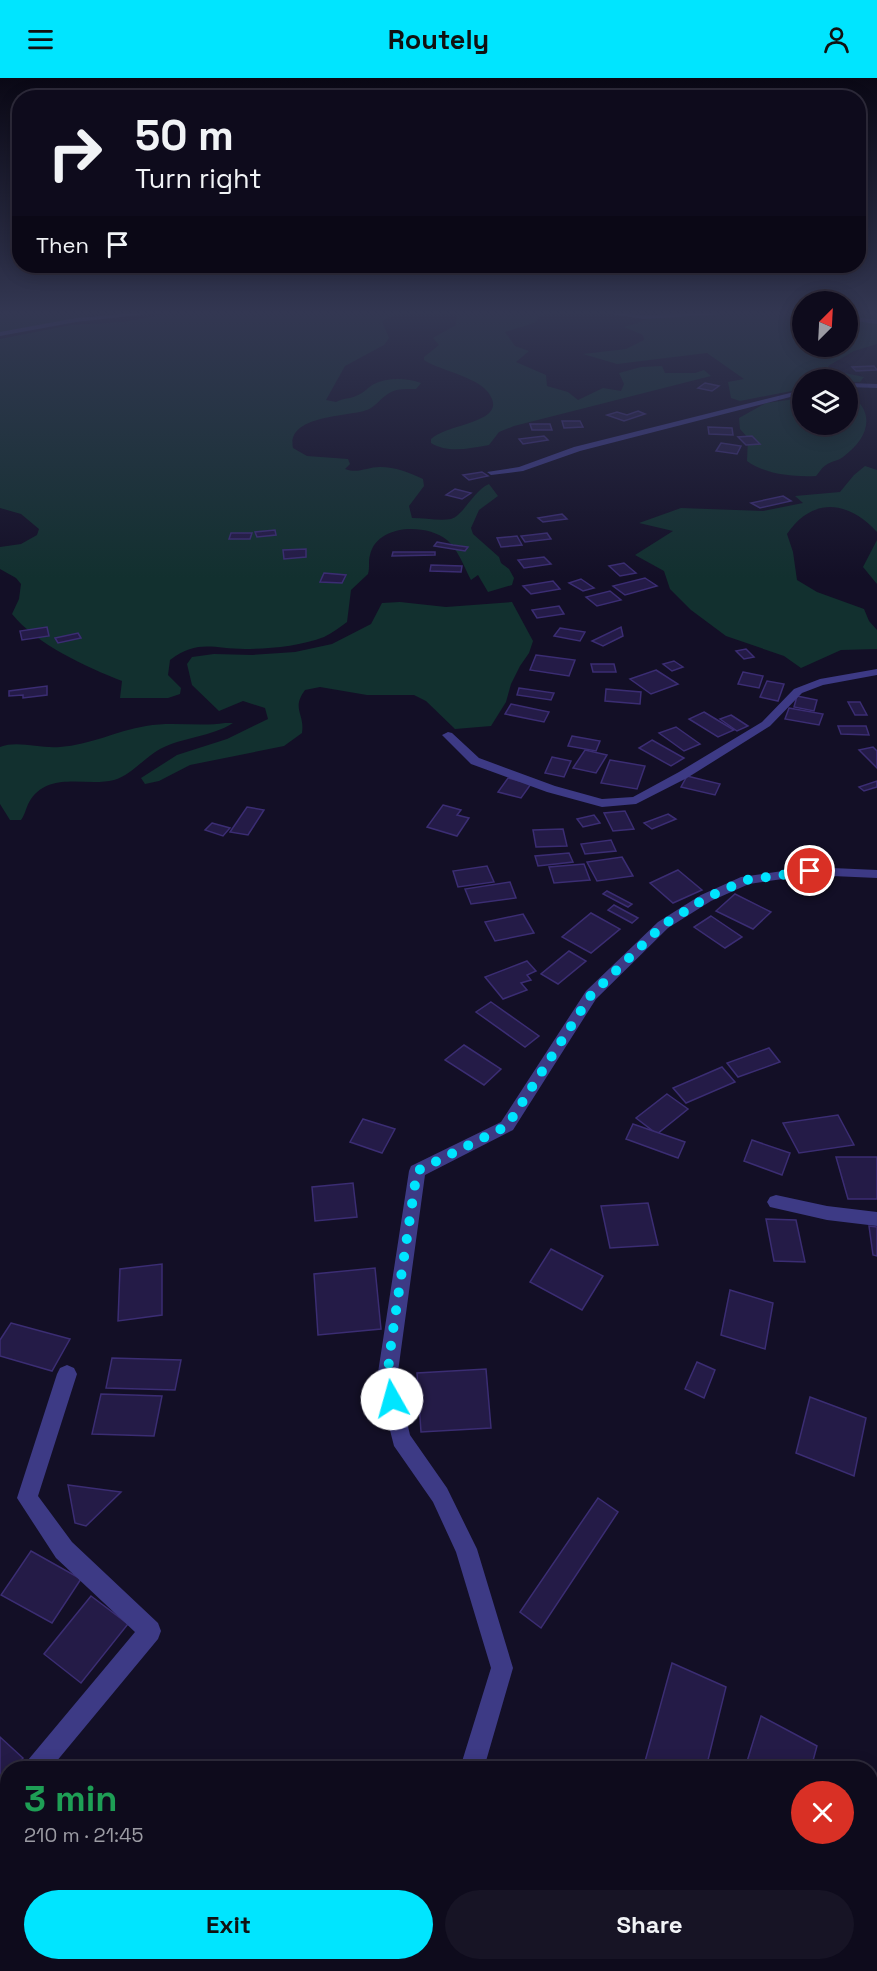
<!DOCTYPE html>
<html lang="en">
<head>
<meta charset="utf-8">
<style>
	body { margin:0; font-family:"Space Grotesk",sans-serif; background:#171425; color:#f1f3f6; height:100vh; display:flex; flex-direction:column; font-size:22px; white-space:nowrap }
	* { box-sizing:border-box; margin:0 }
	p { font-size:20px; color:#9b9ba3 }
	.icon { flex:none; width:33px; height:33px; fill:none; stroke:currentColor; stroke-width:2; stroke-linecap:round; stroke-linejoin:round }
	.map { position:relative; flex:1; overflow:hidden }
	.side { position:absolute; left:0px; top:1683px; width:878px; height:210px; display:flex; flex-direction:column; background:#0e0b1c; border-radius:24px 24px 0 0; box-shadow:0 3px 15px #0003,0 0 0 2px #2e2b3b }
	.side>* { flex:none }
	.hud { position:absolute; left:12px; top:12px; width:854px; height:183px; border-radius:24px; box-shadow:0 3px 15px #0003,0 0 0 2px #2e2b3b; background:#0e0b1c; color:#f1f3f6; overflow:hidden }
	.needle { width:39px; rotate:24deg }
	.buttons { position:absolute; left:792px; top:213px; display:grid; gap:12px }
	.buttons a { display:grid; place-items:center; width:66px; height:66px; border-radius:50%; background:#0e0b1c; box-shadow:0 3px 15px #0003,0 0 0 2px #2e2b3b; font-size:30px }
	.pin { position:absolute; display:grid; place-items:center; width:51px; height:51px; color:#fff; margin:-26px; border:3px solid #fff; border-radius:50%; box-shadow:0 2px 6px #0007 }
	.me { position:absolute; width:66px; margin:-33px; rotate:353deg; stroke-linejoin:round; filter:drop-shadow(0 0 4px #0008) }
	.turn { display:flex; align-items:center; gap:21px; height:126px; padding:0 24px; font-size:27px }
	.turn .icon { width:78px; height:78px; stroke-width:2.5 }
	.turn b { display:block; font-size:42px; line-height:51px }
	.then { display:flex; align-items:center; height:57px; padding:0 24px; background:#0003; gap:12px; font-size:22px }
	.round { display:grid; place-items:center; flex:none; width:63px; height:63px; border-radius:32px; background:#171425 }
	.overview { display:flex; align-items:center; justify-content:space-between; height:102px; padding:0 24px }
	h1 { font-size:36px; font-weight:600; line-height:45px; color:#1e9e55 }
	.action { display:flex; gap:12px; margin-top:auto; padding:12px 24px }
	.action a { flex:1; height:69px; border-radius:36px; background:#00e5ff; color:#111; font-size:24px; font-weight:600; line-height:69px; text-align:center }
	.action a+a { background:#171425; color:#f1f3f6 }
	header { display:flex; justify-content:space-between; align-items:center; height:78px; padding:0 24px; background:#00e5ff; color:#111; font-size:27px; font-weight:600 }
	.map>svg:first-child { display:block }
	.green { fill:#12302f }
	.building { fill:#241b47; stroke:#3b2d73; stroke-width:1.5 }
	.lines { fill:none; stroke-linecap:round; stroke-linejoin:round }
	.minor { fill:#3d3a85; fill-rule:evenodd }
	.route { stroke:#00e5ff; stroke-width:10; stroke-dasharray:0 18 }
</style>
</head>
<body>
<header><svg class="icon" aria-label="menu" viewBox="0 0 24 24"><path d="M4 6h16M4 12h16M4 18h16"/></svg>Routely<svg class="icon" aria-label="person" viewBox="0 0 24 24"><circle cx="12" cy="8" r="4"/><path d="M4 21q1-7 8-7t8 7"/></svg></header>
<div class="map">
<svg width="877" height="1893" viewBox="0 0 877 1893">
	<rect width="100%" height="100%" fill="#130f26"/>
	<g class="green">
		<polygon points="0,235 138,235 95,237 0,255"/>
		<path d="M171 235H399L382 243 389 260 384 267 345 288 326 322 336 324C343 320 351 321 358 317 364 315 368 309 374 306 388 299 407 300 421 305L416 311C405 311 394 310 385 318 379 322 375 329 367 332 347 339 286 337 293 370L307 378 348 381 350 386 345 391C358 396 367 389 380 389 396 389 408 394 423 401L424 408 409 428 412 440C424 440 440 443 451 441 464 437 473 413 489 406L498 418 479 432 471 450 473 456 499 479 501 485 509 491 514 500 512 507 488 514 478 497 471 502C464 489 458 471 447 462 426 445 377 446 370 477 368 483 370 489 368 496L351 512 347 544C340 549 332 555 324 559 301 568 269 571 245 571 213 571 198 561 170 582L168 597 181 610 180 616 168 620H120L122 603C86 589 36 566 12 536L19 521 21 506 16 500 0 491V469L21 466 37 457 39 451 21 436 0 430V261L71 247 123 244Z"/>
		<path d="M457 235H544L534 245 505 254 515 268 529 273 516 284 546 297 547 308 568 314 578 322 603 310 621 313 624 306 619 295 641 289 662 288 665 295H695L704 292 711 298 514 348 499 354 489 367C470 370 449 376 431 365V361C446 346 502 345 492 321 484 299 442 294 424 282V279L439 267 433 260 456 247Z"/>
		<polygon points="658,235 802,235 802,268 848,268 848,235 877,235 877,266 854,273 828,288 830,292 864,299 860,304 802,302 802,311 740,323 731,320 728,304 744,301 707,275 617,286 583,276 626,271 644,262 643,257 624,249 638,245"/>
		<path d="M848 315C877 334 869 360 843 379 838 383 831 383 826 387 822 389 819 395 816 398 794 399 766 397 747 383L748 360 740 351 739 340 766 325 802 320V346H848Z"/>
		<path d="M865 388 877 392V454C848 422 812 419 787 456L793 474 797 502 817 514 864 531 869 543 877 552V571L841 572 801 590 784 578 726 558 691 532 670 511 664 493 635 477 673 453 639 445 681 430 763 433 803 425 795 418 840 414 854 397Z"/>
		<polygon points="877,462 877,506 863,489"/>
		<path d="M400 524 446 529 512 524 533 563 529 575 520 588 511 606 506 624 491 648 455 651 426 623 414 617H367L320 609 305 612C291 631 305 635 302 655L284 668 190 687 159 703 145 706 141 700 177 677 227 661 268 641 265 630 243 623 219 633 192 607 187 586 192 579 214 576 252 577 295 574 332 566 371 546 382 525Z"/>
		<path d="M225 645H233C211 659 183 659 160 671 144 680 131 697 114 702 87 709 51 693 31 721 26 728 26 735 21 742H10L0 726V669C18 662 40 671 60 669 90 667 116 653 146 648 172 643 199 649 225 645Z"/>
	</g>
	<g class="building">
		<polygon points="874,288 877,292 856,293 852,289"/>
		<polygon points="705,305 719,308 712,313 698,310"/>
		<polygon points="638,333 645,336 624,343 607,337 617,334 627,337"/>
		<polygon points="562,343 580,343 583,349 564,350"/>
		<polygon points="530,346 550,346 552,352 532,352"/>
		<polygon points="708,349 732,350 733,357 709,356"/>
		<polygon points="544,358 548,362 523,366 519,361"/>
		<polygon points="752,358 760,366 746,367 738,359"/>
		<polygon points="721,365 741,368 737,376 716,373"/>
		<polygon points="482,394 488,398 469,402 463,397"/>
		<polygon points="455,411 471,415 462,421 446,417"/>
		<polygon points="783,418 791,423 760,430 751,425"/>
		<polygon points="562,436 567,441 543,444 538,440"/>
		<polygon points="275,452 276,457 257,459 255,454"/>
		<polygon points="231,455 252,455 250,461 229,461"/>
		<polygon points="547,455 551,461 525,464 521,458"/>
		<polygon points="517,458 522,467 501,469 497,460"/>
		<polygon points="437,464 453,467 468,469 465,473 434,468"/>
		<polygon points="306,471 306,479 284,481 283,472"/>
		<polygon points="393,474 435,474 435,477 392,478"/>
		<polygon points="544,479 551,486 524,490 518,482"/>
		<polygon points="624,485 636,495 620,498 609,488"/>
		<polygon points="431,487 462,488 461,494 430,493"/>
		<polygon points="324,495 346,497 342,505 320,504"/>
		<polygon points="645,500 657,508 625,517 613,508"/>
		<polygon points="581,501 594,510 583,513 569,505"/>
		<polygon points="553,503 560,511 531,516 523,508"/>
		<polygon points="610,513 621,522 597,528 586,519"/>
		<polygon points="559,528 564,536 537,540 532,532"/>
		<polygon points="47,549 49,558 22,562 20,553"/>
		<polygon points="621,549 623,558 603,568 592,563"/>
		<polygon points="560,550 585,554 580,563 554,558"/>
		<polygon points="78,555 81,560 58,565 55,560"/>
		<polygon points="746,571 754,579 744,581 736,573"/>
		<polygon points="536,577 575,582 569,598 530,592"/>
		<polygon points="674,583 683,589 672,593 663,586"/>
		<polygon points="591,586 614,586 616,594 593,594"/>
		<polygon points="656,592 678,606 651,616 630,601"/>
		<polygon points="743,594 763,598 759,610 738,606"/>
		<polygon points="767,603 784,606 778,623 760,619"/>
		<polygon points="47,608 47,617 23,620 23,617 9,618 9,613"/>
		<polygon points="519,610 554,615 551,622 517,617"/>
		<polygon points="606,611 641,614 640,626 605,623"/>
		<polygon points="797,618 817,622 814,633 794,629"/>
		<polygon points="848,624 860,624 867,637 855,637"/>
		<polygon points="511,626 549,634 544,644 505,636"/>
		<polygon points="789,630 823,636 819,647 785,641"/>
		<polygon points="704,634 734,652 718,659 689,641"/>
		<polygon points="731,637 748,648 737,653 720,641"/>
		<polygon points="838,648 866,648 869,657 841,656"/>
		<polygon points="676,649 700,666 684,673 659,655"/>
		<polygon points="572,658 600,663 596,673 568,668"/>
		<polygon points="652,662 684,680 671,688 639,670"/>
		<polygon points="873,669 877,673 877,690 859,672"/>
		<polygon points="585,672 607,677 596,695 573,690"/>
		<polygon points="552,679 571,683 564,699 545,695"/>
		<polygon points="610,682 645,688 637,711 601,705"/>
		<polygon points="687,698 720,706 715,717 681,709"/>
		<polygon points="508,700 531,706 521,720 498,714"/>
		<polygon points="877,703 877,709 864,713 859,709"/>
		<polygon points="443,727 461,732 457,737 469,740 457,758 427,749"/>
		<polygon points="247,729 264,732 248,757 230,754"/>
		<polygon points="625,733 634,751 613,753 604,735"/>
		<polygon points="668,736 676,741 652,751 644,745"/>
		<polygon points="594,737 600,745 583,749 577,741"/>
		<polygon points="212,745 230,750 223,758 205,752"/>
		<polygon points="563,751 567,768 536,769 533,752"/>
		<polygon points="611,762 616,773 585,776 581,766"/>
		<polygon points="569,775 573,784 538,788 535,778"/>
		<polygon points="622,779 633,798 597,803 587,784"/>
		<polygon points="584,786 590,802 554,805 549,789"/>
		<polygon points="487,788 494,804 458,809 453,793"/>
		<polygon points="678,792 702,812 673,825 650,805"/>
		<polygon points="510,804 516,820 471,826 465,811"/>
		<polygon points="607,813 632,826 628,829 603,816"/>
		<polygon points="735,816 771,834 753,851 716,833"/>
		<polygon points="614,827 638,840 632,845 608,832"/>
		<polygon points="591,835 620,851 591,875 562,859"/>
		<polygon points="523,836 534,855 495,863 485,844"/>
		<polygon points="711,838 742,859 725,870 694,849"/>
		<polygon points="569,873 586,883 558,906 541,896"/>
		<polygon points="527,883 536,893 527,897 531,902 521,905 527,912 503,921 485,899"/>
		<polygon points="491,924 539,958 525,969 476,934"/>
		<polygon points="464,967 501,991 484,1007 445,982"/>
		<polygon points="769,970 780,984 738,999 727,985"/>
		<polygon points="722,989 735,1004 686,1025 673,1010"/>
		<polygon points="667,1016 688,1031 657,1056 636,1040"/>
		<polygon points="838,1037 854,1067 799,1075 783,1045"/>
		<polygon points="363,1041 395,1051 382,1075 350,1064"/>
		<polygon points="633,1046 685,1064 678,1080 626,1061"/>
		<polygon points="752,1062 790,1075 782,1097 744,1083"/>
		<polygon points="836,1079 877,1079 877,1121 848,1121"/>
		<polygon points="353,1105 357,1139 315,1143 312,1109"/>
		<polygon points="648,1125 658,1167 610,1170 601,1128"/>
		<polygon points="766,1141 796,1142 805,1184 774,1183"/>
		<polygon points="869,1148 877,1149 877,1178 873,1177"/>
		<polygon points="551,1171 603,1198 582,1232 530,1204"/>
		<polygon points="162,1186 162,1237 118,1243 120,1191"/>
		<polygon points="375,1190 381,1251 318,1257 314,1196"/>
		<polygon points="730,1212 773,1225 765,1271 721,1257"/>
		<polygon points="11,1245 70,1261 52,1293 0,1278 0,1262"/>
		<polygon points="112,1280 181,1282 175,1312 106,1310"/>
		<polygon points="697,1284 715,1292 704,1320 685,1311"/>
		<polygon points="486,1291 491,1350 421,1354 417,1295"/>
		<polygon points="101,1316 162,1318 154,1358 92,1356"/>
		<polygon points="810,1319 866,1340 854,1398 796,1375"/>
		<polygon points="68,1407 121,1414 86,1448 75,1445"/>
		<polygon points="598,1420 618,1434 541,1550 520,1534"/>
		<polygon points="31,1473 81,1501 52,1545 1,1517"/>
		<polygon points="91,1518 128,1546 81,1605 44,1576"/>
		<polygon points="672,1585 726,1609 706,1690 652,1690 644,1687"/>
		<polygon points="761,1638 817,1668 811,1690 745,1690"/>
		<polygon points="0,1659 23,1680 15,1690 8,1690 8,1699 0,1709"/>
		<polygon points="33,1886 90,1886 87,1893 29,1893"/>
		<polygon points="412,1886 455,1886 469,1893 409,1893"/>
		<polygon points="634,1886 672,1886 677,1893 639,1893"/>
		<polygon points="819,1886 849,1886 861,1893 816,1893"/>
	</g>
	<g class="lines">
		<g class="minor">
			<polygon points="134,235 156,235 76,244 0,258 0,254 76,240"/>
			<polygon points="604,235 644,237 740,235 644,241"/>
			<polygon points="848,238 877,242 877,246 848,242"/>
			<polygon points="848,305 877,306 877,310 848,309"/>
			<polygon points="802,312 802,316 580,373 523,393 491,397 487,394 519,389 574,369"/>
			<polygon points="877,591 877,597 823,607 802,615 770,648 687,700 636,726 602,729 547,714 471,686 442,657 448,654 452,655 479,680 555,708 602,721 633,719 679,694 762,644 794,611 820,601"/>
			<polygon points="810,789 877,792 877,800 810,797 749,806 711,823 668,850 596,921 513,1052 425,1097 397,1301 410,1357 447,1410 477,1471 513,1590 484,1690 460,1690 491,1590 456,1474 433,1424 394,1368 377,1301 409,1093 411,1088 501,1044 586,913 658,844 701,817 741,799"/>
			<polygon points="776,1117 827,1128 877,1134 877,1148 827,1142 770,1129 767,1124 770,1119"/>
			<polygon points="67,1287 74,1290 77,1296 38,1418 72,1464 158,1545 161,1553 158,1561 51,1690 24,1690 28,1682 135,1554 56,1480 17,1420 57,1296 60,1290"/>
			<polygon points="8,1713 8,1743 0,1746 0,1716"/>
			<polygon points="870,1878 877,1882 877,1893 849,1893 846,1886 870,1886"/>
			<polygon points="288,1886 314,1886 312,1893 286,1893"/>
		</g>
	</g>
	<linearGradient id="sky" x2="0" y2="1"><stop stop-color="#0a0815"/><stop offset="0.47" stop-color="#333752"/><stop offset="1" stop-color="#333752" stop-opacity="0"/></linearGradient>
	<rect width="877" height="500" fill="url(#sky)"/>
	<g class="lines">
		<polyline class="route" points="392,1321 387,1300 392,1259 417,1093 507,1048 591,917 663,847 706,820 746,802 810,793"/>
	</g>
</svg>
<div class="buttons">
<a><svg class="needle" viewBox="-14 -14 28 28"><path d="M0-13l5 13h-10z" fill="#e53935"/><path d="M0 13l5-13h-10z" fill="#9b9ba3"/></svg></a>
<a><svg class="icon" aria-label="layers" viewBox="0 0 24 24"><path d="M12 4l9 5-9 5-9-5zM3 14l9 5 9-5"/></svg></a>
</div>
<div class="pin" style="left:810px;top:793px;background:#d93025"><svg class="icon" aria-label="arrive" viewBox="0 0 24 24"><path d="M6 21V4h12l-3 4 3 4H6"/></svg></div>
<svg class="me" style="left:392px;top:1321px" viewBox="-20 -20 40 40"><circle r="19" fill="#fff"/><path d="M0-13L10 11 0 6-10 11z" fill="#00e5ff"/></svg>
<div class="hud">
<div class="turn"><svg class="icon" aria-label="right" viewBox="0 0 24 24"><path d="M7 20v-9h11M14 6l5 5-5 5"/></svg><div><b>50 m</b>Turn right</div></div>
<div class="then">Then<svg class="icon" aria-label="arrive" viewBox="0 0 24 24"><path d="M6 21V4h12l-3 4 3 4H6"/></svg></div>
</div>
<section class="side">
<div class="overview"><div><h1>3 min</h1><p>210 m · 21:45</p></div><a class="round" style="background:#d93025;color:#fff"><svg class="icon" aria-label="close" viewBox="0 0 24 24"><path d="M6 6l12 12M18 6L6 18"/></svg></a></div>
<div class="action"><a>Exit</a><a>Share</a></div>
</section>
</div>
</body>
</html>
